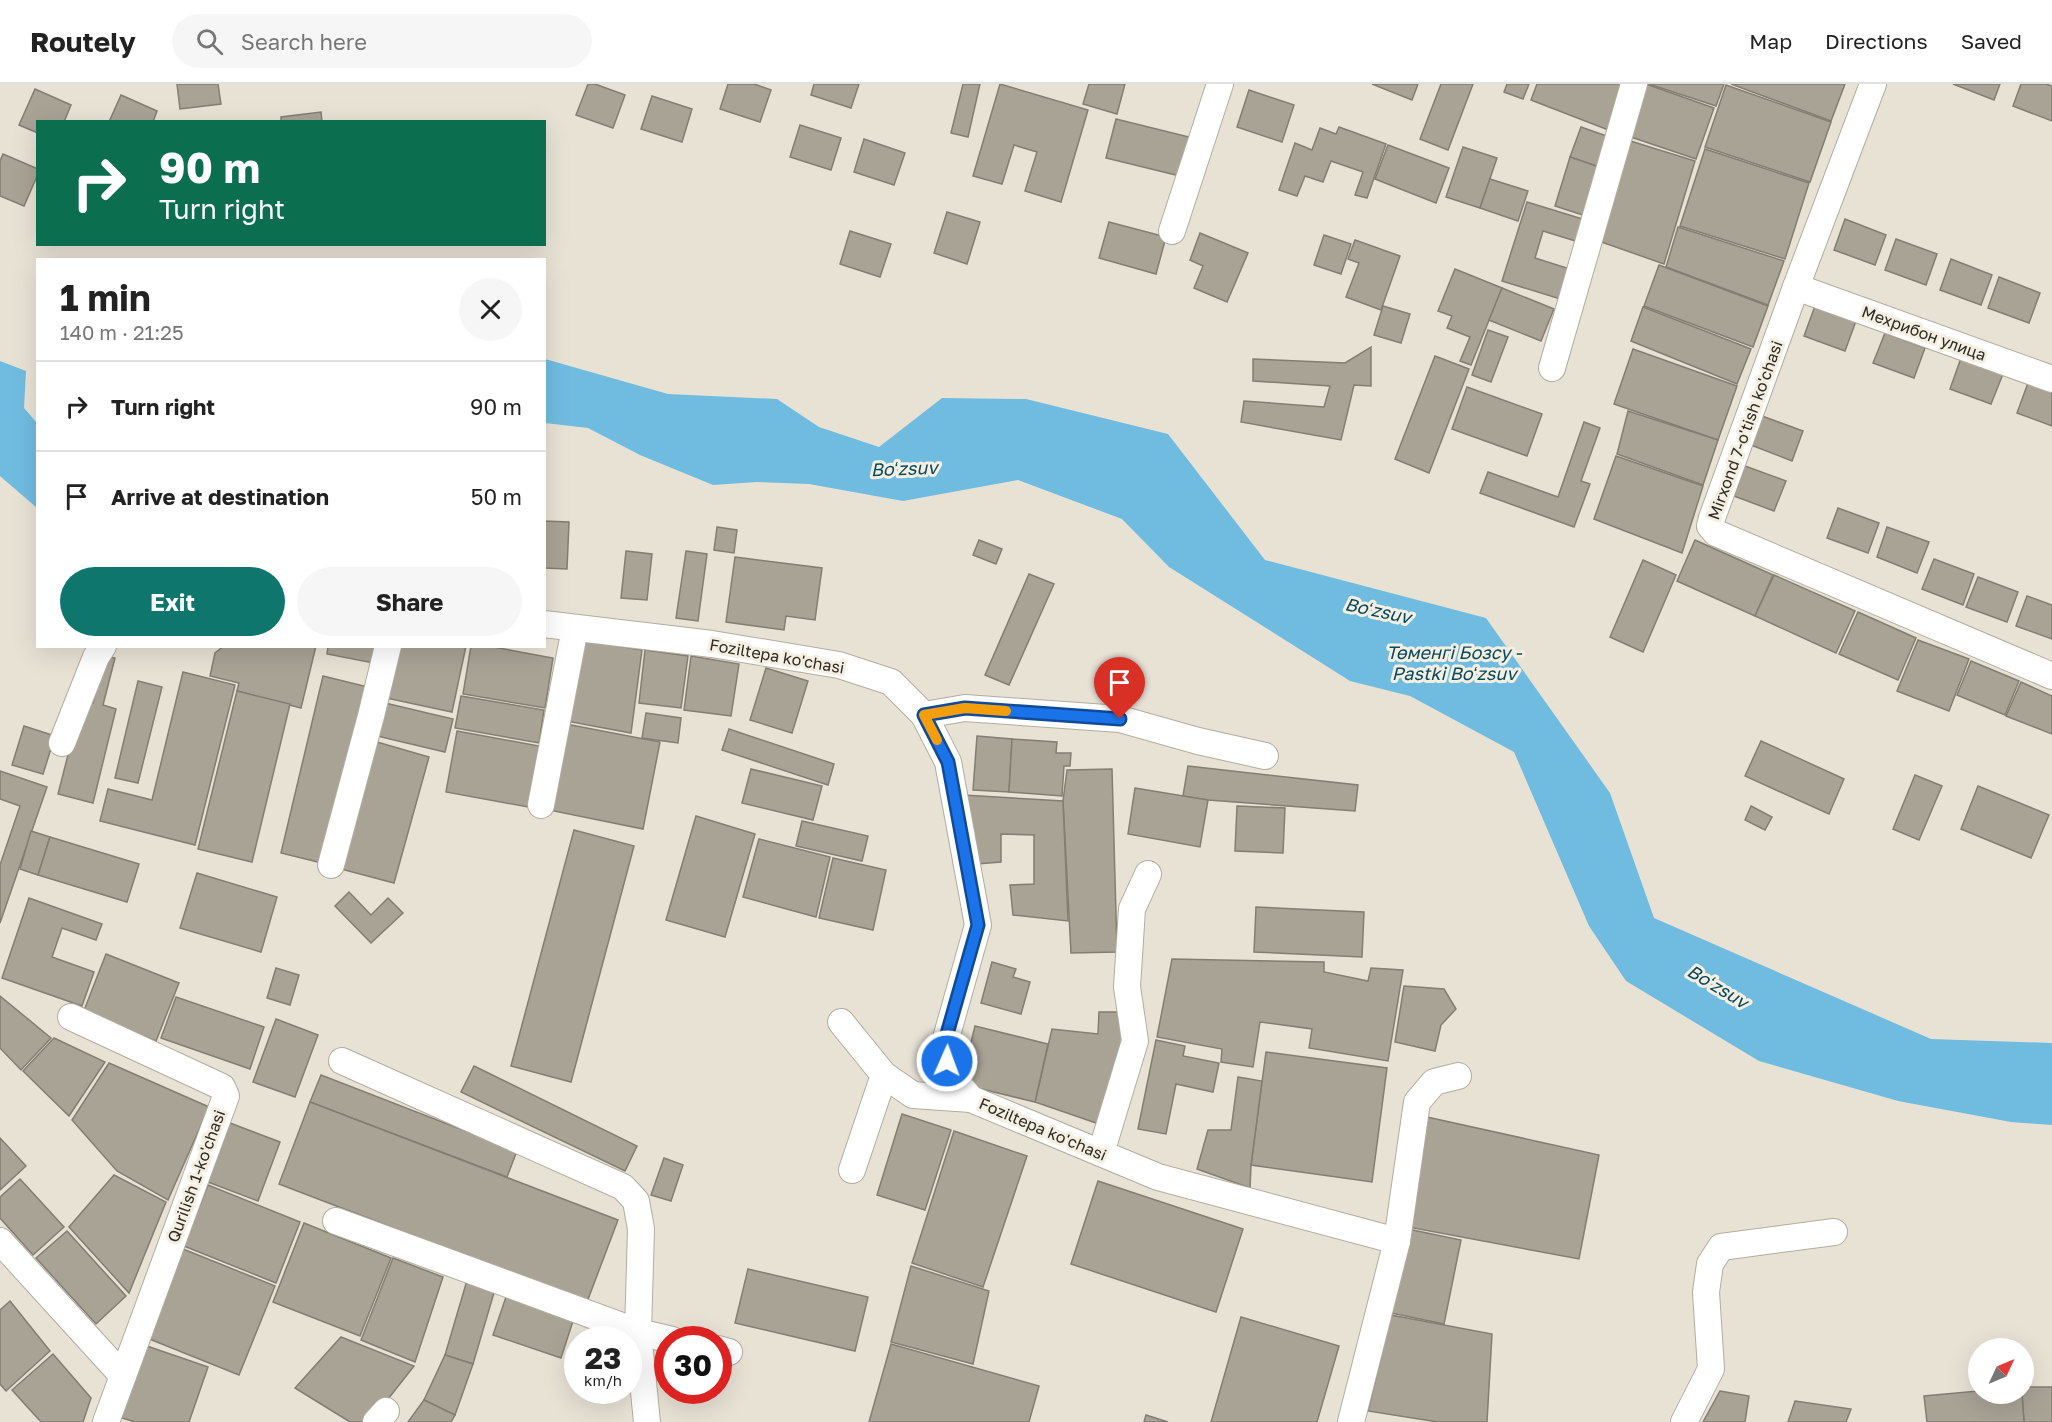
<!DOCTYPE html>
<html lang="en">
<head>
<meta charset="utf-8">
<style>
	body { margin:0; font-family:"Golos Text",sans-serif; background:#f6f6f6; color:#222; height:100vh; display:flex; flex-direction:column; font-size:22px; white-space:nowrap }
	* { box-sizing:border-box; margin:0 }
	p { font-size:20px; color:#767676 }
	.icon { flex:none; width:33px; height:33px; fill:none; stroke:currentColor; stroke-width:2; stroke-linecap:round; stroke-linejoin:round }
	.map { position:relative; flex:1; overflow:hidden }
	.panel { position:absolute; left:36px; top:174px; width:510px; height:390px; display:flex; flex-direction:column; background:#fff; border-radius:0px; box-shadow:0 6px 24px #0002 }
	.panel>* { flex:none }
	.guide { position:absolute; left:36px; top:36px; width:510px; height:126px; border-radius:0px; box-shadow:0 6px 24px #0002; background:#0b6e4f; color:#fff; overflow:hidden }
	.needle { width:39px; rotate:46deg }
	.tools { position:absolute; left:1968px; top:1254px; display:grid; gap:12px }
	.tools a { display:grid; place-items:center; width:66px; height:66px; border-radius:50%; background:#fff; box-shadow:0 6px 24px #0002; font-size:30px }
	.speed { position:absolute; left:564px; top:1242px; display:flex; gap:12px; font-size:30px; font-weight:700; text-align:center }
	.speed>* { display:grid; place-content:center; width:78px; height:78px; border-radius:50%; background:#fff; box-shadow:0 6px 24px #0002; line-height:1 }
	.speed small { font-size:15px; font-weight:400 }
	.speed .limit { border:9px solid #d22; background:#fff; color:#111 }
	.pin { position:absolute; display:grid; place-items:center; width:51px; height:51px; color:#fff; margin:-62px -26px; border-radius:50% 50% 50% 0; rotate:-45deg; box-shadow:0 0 6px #0007 }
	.pin .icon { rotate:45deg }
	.me { position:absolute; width:66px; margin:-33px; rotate:2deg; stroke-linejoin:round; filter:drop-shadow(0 0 4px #0008) }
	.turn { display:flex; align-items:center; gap:21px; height:126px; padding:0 24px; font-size:27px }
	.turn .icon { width:78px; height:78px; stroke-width:2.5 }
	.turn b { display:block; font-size:42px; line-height:51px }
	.round { display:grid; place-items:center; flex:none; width:63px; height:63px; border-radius:32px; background:#f6f6f6 }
	.headline { display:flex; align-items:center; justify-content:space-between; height:102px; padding:0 24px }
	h1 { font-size:36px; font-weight:700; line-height:45px }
	.primary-button { display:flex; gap:12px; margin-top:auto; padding:12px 24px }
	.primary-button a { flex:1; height:69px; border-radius:36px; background:#0f766e; color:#fff; font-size:24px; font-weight:700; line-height:69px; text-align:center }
	.primary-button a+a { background:#f6f6f6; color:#222 }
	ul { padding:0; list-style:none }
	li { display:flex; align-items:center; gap:18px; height:90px; padding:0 24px; border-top:2px solid #e0e0e0 }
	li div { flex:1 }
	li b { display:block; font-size:22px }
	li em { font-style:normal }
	header { display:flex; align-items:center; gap:36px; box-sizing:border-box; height:84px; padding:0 30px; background:#fff; border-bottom:2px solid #e0e0e0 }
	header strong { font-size:28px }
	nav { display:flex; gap:33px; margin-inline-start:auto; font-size:21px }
	.search { width:420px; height:54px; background:#f6f6f6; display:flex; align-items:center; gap:15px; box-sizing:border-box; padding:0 21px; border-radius:33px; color:#767676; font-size:22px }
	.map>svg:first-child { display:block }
	.water { fill:#70bce0 }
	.building { fill:#a9a396; stroke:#837e72; stroke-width:1.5 }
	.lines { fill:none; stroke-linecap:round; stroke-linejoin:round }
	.minor-casing { stroke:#b3ada0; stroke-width:28 }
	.minor { stroke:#fff; stroke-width:26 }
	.route-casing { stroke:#114b97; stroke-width:15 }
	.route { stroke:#1a73e8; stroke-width:10 }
	.slow { stroke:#f59e0b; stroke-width:10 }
	.labels { text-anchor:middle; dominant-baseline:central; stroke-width:6; stroke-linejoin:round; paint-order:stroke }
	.street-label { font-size:16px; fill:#2c2a25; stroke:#f5efe2 }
	.water-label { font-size:18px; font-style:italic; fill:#054860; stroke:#f5efe2 }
</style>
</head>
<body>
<header>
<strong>Routely</strong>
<div class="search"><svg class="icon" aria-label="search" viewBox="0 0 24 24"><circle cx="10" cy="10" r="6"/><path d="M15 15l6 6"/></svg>Search here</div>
<nav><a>Map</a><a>Directions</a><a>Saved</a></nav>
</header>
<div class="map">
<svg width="2052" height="1338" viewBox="0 0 2052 1338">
	<rect width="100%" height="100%" fill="#e8e2d5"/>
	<g class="water">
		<polygon points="545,275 668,310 777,315 819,343 879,363 942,314 1026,315 1168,350 1265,476 1486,534 1610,709 1654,834 1931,955 2052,959 2052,1041 2011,1038 1898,1017 1759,977 1626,897 1589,842 1514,668 1410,612 1350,597 1169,483 1122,435 1018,396 903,417 809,400 757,398 713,401 640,371 588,344 545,339"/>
		<polygon points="0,277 26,287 24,324 37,339 37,424 0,392"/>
	</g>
	<g class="building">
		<polygon points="177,0 218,0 221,20 180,25"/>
		<polygon points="588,0 595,0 625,11 613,44 576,31"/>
		<polygon points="728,0 754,0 771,6 760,38 720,25"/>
		<polygon points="814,0 859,0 851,24 811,11"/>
		<polygon points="963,0 980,0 968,53 951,49"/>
		<polygon points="1000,0 1088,26 1061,118 1025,107 1037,68 1014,61 1002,100 973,92"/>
		<polygon points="1089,0 1125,0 1117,30 1083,20"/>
		<polygon points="1372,0 1418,0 1412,16"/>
		<polygon points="1441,0 1473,0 1448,66 1420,55"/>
		<polygon points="1507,0 1529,0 1523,15 1504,8"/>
		<polygon points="1537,0 1625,0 1611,47 1531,16"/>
		<polygon points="1646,0 1714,24 1696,75 1622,50"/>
		<polygon points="1649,0 1724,0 1716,22"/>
		<polygon points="1731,0 1845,0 1831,37"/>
		<polygon points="1953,0 2000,0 1994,16"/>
		<polygon points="2021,0 2046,0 2052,2 2052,37 2013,22"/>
		<polygon points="1726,1 1831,38 1810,98 1705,63"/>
		<polygon points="35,5 71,21 64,38 38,38 38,49 19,41"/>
		<polygon points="1249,6 1294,21 1282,58 1237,43"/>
		<polygon points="121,11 157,27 153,38 109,38"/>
		<polygon points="652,12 692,25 682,58 641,45"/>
		<polygon points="321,28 322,38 281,38 281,33"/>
		<polygon points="1116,35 1189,53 1180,92 1106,74"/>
		<polygon points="800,41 841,54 831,86 790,73"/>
		<polygon points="1339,43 1386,60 1367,114 1355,111 1363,88 1331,77 1323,98 1305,92 1297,112 1279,106 1295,59 1312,66 1320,44 1336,50"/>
		<polygon points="1581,43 1615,55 1605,85 1570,73"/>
		<polygon points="864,55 905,69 894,101 854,88"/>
		<polygon points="1624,55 1695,77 1664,180 1593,155"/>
		<polygon points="1388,61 1449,84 1436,119 1375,95"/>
		<polygon points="1463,63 1497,74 1480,124 1446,113"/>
		<polygon points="1705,65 1809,99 1785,175 1680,142"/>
		<polygon points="3,70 38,85 38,90 24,122 0,112 0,77"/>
		<polygon points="1570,73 1605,85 1589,133 1555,122"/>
		<polygon points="1490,95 1528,107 1518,137 1480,124"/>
		<polygon points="1527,118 1589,137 1582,159 1543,147 1535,174 1576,187 1567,217 1502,197"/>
		<polygon points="947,128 980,138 967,180 934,169"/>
		<polygon points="1845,135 1886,151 1875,181 1834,166"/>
		<polygon points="1109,138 1166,153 1156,190 1099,174"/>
		<polygon points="1678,143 1784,177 1768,221 1666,183"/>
		<polygon points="850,147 891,160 880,193 840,180"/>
		<polygon points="1200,149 1248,169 1227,218 1194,204 1203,182 1190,176"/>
		<polygon points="1324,151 1351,160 1341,190 1314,181"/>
		<polygon points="1896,155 1937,170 1926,201 1885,186"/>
		<polygon points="1355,156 1400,172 1381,226 1346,213 1359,179 1348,175"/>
		<polygon points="1951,175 1992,191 1981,221 1940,206"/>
		<polygon points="1659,181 1768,222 1753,263 1644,222"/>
		<polygon points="1455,185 1502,204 1471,281 1460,277 1470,253 1447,244 1452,232 1438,227"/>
		<polygon points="1999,193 2040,209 2029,239 1988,224"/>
		<polygon points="1502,204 1554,225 1541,257 1489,236"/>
		<polygon points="1383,222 1410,230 1401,259 1374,251"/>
		<polygon points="1815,222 1856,237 1845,267 1804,252"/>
		<polygon points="1643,223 1751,265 1737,300 1631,257"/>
		<polygon points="1488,246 1508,253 1491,298 1472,291"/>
		<polygon points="1885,249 1925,264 1914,294 1873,279"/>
		<polygon points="1371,263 1371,302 1354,301 1341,356 1241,338 1244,317 1324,323 1330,302 1253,297 1253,275 1345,279"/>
		<polygon points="1633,265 1737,302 1718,356 1614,320"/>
		<polygon points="1435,272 1469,285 1429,389 1395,375"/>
		<polygon points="1961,274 2003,290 1991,320 1950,305"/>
		<polygon points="2028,299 2052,308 2052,342 2017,329"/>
		<polygon points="1467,303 1542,330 1527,372 1452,345"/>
		<polygon points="1628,327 1718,356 1703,401 1617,370"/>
		<polygon points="1762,332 1803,347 1792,377 1751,361"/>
		<polygon points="1584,338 1600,344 1581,397 1590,400 1574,443 1480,409 1488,388 1558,413"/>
		<polygon points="1616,372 1703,402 1682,469 1594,435"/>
		<polygon points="1745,382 1786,397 1774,427 1734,412"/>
		<polygon points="1838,424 1879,439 1868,469 1827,454"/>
		<polygon points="544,437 569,438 567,485 544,484"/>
		<polygon points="717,443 737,446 734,469 714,466"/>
		<polygon points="1887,443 1929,458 1917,489 1877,473"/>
		<polygon points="979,456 1002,465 996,480 973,471"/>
		<polygon points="1695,456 1773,491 1755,532 1677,497"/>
		<polygon points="626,467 652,470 647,516 621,514"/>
		<polygon points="686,467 707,470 698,537 676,534"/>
		<polygon points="735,473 822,484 815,536 786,532 784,546 726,538"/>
		<polygon points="1934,475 1974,490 1963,521 1922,505"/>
		<polygon points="1643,476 1676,491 1643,568 1610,553"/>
		<polygon points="1029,490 1054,500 1009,601 985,591"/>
		<polygon points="1774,491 1855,527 1836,569 1755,532"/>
		<polygon points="1978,493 2018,508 2007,538 1966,523"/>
		<polygon points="2027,512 2052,521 2052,555 2016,542"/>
		<polygon points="1858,528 1916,554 1898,596 1839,570"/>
		<polygon points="582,556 642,566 631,649 566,637"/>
		<polygon points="1918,556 1969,575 1949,627 1897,607"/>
		<polygon points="224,562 316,562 301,624 237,607 239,599 210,592 215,569"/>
		<polygon points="328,562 377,562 373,579 327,570"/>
		<polygon points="397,562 466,562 452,628 386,614"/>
		<polygon points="471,562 488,562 553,574 545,624 463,610"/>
		<polygon points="645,566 688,572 681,624 639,619"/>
		<polygon points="105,572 115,574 103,621 116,625 93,719 58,710 82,616 93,619"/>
		<polygon points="691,572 739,580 731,632 684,626"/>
		<polygon points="1971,577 2019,597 2005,631 1957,611"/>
		<polygon points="766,584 808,597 792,649 750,636"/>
		<polygon points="183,588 235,601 195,761 100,737 108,705 152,716"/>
		<polygon points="323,592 368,603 326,780 281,769"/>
		<polygon points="138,597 162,603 138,699 115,694"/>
		<polygon points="2021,598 2052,612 2052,650 2006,632"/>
		<polygon points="237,607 290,620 252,778 198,765"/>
		<polygon points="461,612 544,626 539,659 455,644"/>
		<polygon points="385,619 453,635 445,668 377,652"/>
		<polygon points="646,629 681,634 678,659 642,654"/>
		<polygon points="566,640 660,658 643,745 549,726"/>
		<polygon points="24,642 55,652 43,690 12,681"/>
		<polygon points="729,645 834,680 828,701 722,666"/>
		<polygon points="457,647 539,662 528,723 446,708"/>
		<polygon points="977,652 1012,655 1009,708 973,706"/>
		<polygon points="1012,655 1057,658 1056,669 1071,669 1070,682 1064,682 1062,712 1009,708"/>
		<polygon points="1761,657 1844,695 1829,730 1745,692"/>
		<polygon points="377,658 429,673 394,799 341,785"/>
		<polygon points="1188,682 1358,701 1355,727 1208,716 1183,712"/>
		<polygon points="751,685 822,702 813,736 742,719"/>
		<polygon points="1112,685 1117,868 1071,869 1063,717 1067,686"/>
		<polygon points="0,687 47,703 0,839 0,781 20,722 0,715"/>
		<polygon points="1915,691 1942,702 1919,756 1893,745"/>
		<polygon points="1978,702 2049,731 2031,774 1961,745"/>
		<polygon points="1135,704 1208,716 1200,763 1128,750"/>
		<polygon points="963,711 1063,717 1068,837 1013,831 1010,801 1034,800 1034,751 1001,750 1001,778 977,780"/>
		<polygon points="1237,722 1285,724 1283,769 1235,767"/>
		<polygon points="1751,722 1772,733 1765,746 1745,736"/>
		<polygon points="696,732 755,750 725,853 666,836"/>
		<polygon points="802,737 868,752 862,777 796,762"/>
		<polygon points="574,746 634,762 571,998 511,982"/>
		<polygon points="31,747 50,753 38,791 20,785"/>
		<polygon points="50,753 139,780 127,818 38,791"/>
		<polygon points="759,755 830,773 816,833 743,813"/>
		<polygon points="833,774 886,786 873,846 819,834"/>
		<polygon points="197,789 277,813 261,868 180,844"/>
		<polygon points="349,808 371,831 388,814 403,829 371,859 335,822"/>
		<polygon points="29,814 102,840 96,856 62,844 52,873 94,888 82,922 2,894"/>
		<polygon points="1256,823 1364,828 1362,873 1254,868"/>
		<polygon points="106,870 179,899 156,957 83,929"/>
		<polygon points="1172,875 1324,878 1324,888 1368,897 1371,884 1403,886 1388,977 1309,964 1312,945 1260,938 1253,983 1221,978 1222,965 1157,953"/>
		<polygon points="992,878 1016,885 1013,893 1030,898 1021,930 981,919"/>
		<polygon points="276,884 299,891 290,921 267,914"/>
		<polygon points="1404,902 1444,905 1456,925 1441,941 1435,967 1395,958"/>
		<polygon points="0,912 51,954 21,986 0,964"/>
		<polygon points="176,913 264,943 250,985 161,954"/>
		<polygon points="1099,928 1121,928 1127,950 1099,1040 1035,1018 1052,945 1098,950"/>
		<polygon points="276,935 318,951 295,1013 253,998"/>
		<polygon points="975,942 1048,960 1035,1018 961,1000"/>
		<polygon points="54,954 105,978 69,1032 23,987"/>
		<polygon points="1156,956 1185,962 1183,972 1219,979 1213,1008 1176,1000 1166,1050 1138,1045"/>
		<polygon points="1266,968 1387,984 1372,1098 1251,1081"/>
		<polygon points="109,979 209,1023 168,1116 117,1087 72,1036"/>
		<polygon points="474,982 637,1062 625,1087 461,1008"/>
		<polygon points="321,991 517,1067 507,1093 310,1018"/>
		<polygon points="1238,993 1262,997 1251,1081 1250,1104 1197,1085 1208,1046 1231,1046"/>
		<polygon points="310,1018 618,1136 587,1218 279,1100"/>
		<polygon points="902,1030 951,1046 925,1126 877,1111"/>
		<polygon points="1427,1033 1599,1071 1579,1175 1408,1143"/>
		<polygon points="230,1039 280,1058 258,1117 208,1098"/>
		<polygon points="954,1047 1027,1072 983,1203 912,1179"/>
		<polygon points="0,1054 26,1082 0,1106"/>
		<polygon points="664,1074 683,1081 671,1117 651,1111"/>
		<polygon points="114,1091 166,1118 129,1209 69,1143"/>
		<polygon points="20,1095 64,1143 33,1171 0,1134 0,1113"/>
		<polygon points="1098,1097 1243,1145 1216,1228 1071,1180"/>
		<polygon points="208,1101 300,1138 276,1199 184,1162"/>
		<polygon points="304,1139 391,1174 360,1252 273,1218"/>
		<polygon points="1408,1145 1461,1156 1444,1240 1391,1229"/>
		<polygon points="67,1147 126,1212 96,1240 36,1174"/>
		<polygon points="183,1165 275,1202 239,1291 147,1254"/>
		<polygon points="393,1174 443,1193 415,1278 361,1256"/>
		<polygon points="911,1182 989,1207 973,1280 891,1258"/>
		<polygon points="748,1185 868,1213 855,1267 735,1239"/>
		<polygon points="468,1193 496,1202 473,1280 445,1271"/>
		<polygon points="506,1213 573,1237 561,1274 493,1251"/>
		<polygon points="10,1217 50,1267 6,1307 0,1300 0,1226"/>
		<polygon points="1391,1231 1492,1250 1487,1338 1438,1338 1368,1327"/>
		<polygon points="1241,1233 1339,1262 1317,1338 1211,1338"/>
		<polygon points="341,1253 414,1282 370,1338 350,1338 295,1304"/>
		<polygon points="891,1260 1039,1302 1029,1338 869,1338"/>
		<polygon points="144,1261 208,1283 189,1338 135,1338 119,1333"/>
		<polygon points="53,1270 91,1314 83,1338 41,1338 12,1306"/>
		<polygon points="445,1271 473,1280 455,1331 424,1316"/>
		<polygon points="2024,1303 2052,1303 2052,1338 2024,1338 2022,1310 2024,1310"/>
		<polygon points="1720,1307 1749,1312 1745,1338 1703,1338"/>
		<polygon points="1978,1307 1978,1310 2022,1310 2024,1338 1927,1338 1924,1312"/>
		<polygon points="424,1316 455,1331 451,1338 408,1338"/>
		<polygon points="1795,1317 1851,1325 1846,1338 1788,1338"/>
		<polygon points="1146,1331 1168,1338 1144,1338"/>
	</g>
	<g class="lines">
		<g class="minor-casing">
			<g id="minor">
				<polyline points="1873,0 1796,203 1712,434 1710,442 1716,449 2052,592"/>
				<polyline points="1172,147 1220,0"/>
				<polyline points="1796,203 2052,295"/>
				<polyline points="1552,284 1634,0"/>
				<polyline points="544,540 712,560 839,581 891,598 924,631 948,678 978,841 943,965 950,990 971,1015 1158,1093 1397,1157 1351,1338"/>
				<polyline points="924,631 965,624 1120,635 1198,657 1265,672"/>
				<polyline points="62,659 96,573 103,562"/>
				<polyline points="541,721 575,544"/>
				<polyline points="331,781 371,632 388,562"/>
				<polyline points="71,933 222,1003 226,1012 106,1338"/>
				<polyline points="841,938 884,991 913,1011 971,1015"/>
				<polyline points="342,977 623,1103 636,1117 641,1145 638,1248 647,1338"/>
				<polyline points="1101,1069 1135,957 1127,903 1132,825 1148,790"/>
				<polyline points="852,1086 884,991"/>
				<polyline points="336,1137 638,1248 672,1256"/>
				<polyline points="0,1157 123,1292"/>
				<polyline points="1397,1157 1417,1018 1434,998 1458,992"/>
				<polyline points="718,1265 729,1268"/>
				<polyline points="376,1338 386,1327"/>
				<polyline points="1684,1338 1711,1285 1706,1208 1710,1180 1721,1163 1834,1148"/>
			</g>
		</g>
		<use href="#minor" class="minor"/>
	</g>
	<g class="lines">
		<g class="route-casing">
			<polyline id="route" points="947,977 943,964 978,841 948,678 924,631 965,624 1120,635"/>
		</g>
		<use href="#route" class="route"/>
		<polyline class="slow" points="937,656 924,631 965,624 1006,627"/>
	</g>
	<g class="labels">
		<g class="street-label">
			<text transform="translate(1924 249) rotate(20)">Мехрибон улица</text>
			<text transform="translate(1745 346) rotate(-70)">Mirxond 7-o'tish ko'chasi</text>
			<text transform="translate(777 572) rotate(10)">Foziltepa ko'chasi</text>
			<text transform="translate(1043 1045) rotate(23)">Foziltepa ko'chasi</text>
			<text transform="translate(196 1092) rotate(-70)">Qurilish 1-ko'chasi</text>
		</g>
		<g class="water-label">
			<text transform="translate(904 384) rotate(-2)">Boʻzsuv</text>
			<text transform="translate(1378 526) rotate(12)">Boʻzsuv</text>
			<text x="1454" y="568">Төменгі Бозсу -<tspan x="1454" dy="21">Pastki Boʻzsuv</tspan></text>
			<text transform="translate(1718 902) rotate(31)">Boʻzsuv</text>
		</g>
	</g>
</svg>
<div class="tools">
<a><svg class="needle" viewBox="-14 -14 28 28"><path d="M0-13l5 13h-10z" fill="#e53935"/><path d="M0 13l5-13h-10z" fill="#767676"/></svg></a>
</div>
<div class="speed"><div>23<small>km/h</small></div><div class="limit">30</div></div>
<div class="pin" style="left:1120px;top:635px;background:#d93025"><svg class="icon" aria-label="arrive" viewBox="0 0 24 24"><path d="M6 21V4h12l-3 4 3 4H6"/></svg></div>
<svg class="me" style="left:947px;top:977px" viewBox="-20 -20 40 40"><circle r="17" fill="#1a73e8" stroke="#fff" stroke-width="3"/><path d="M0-11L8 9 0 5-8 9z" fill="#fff"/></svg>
<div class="guide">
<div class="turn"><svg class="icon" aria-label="right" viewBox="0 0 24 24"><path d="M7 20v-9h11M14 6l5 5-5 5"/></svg><div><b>90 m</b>Turn right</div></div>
</div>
<section class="panel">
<div class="headline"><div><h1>1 min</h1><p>140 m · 21:25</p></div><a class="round"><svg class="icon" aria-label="close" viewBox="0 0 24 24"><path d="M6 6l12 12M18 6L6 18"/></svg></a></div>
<ul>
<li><svg class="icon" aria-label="right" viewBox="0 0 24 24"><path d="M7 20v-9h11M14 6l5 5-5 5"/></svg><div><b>Turn right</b></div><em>90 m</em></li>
<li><svg class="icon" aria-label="arrive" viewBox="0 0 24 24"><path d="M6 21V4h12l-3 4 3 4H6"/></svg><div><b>Arrive at destination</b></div><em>50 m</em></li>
</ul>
<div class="primary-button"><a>Exit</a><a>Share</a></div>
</section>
</div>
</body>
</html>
